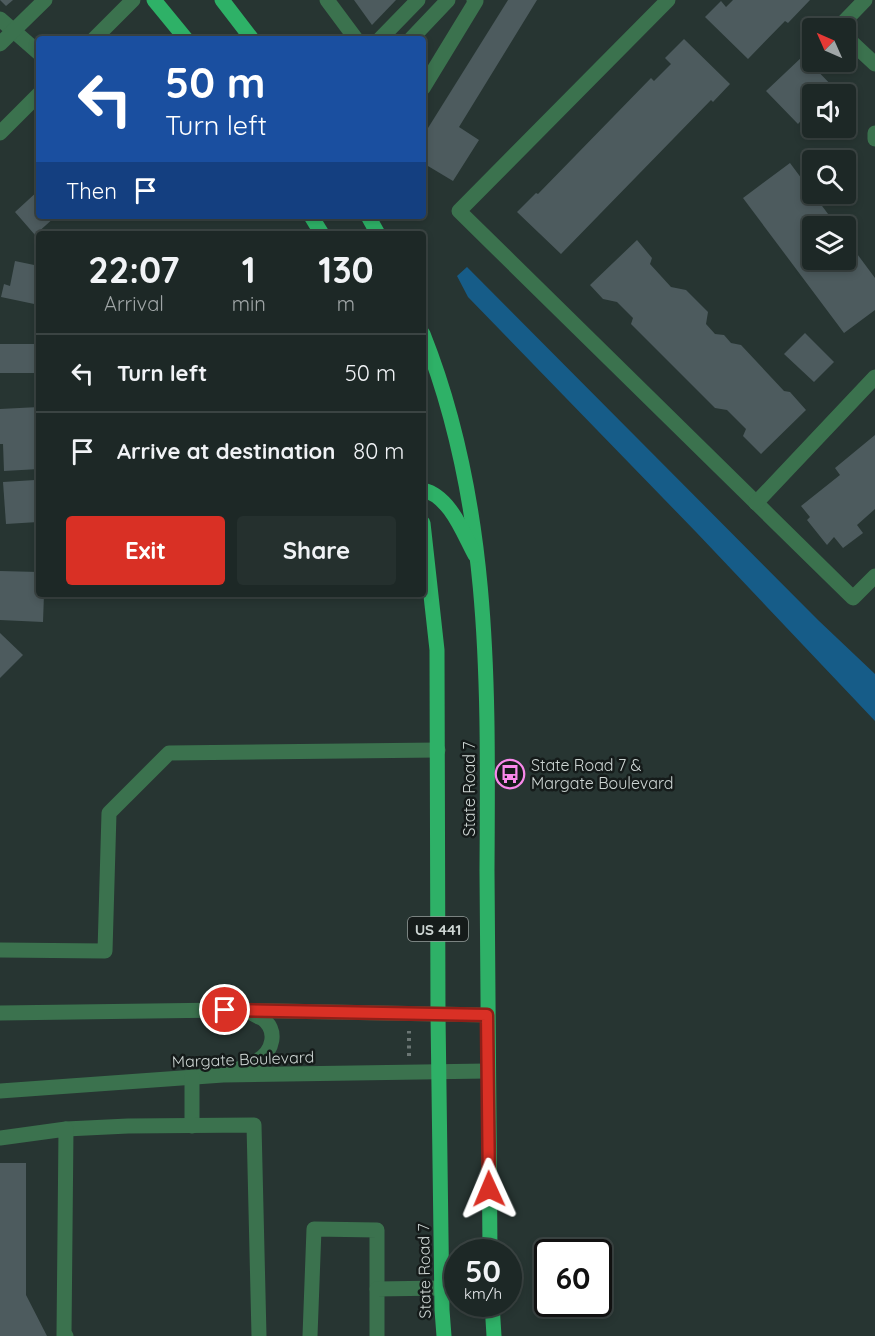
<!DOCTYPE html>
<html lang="en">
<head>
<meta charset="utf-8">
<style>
	body { margin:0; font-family:Quicksand,sans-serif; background:#25302e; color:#f1f3f6; height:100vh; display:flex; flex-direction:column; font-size:22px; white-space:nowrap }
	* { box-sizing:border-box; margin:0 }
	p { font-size:20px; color:#a0a6a7 }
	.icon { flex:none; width:33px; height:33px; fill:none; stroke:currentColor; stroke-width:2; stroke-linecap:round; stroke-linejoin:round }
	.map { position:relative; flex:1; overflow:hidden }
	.details { position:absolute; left:36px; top:231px; width:390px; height:366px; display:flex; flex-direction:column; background:#1d2826; border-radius:6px; box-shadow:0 3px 9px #0003,0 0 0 2px #3b4443 }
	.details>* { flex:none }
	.hud { position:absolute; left:36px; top:36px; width:390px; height:183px; border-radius:6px; box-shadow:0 3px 9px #0003,0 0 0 2px #3b4443; background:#1a4fa0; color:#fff; overflow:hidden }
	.needle { width:39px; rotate:315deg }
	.fabs { position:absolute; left:802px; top:18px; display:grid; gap:12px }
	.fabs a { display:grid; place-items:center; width:54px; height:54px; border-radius:6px; background:#1d2826; box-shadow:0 3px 9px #0003,0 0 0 2px #3b4443; font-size:30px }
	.speed { position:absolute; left:444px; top:1239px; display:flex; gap:12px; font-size:30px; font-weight:700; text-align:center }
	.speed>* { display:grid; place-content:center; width:78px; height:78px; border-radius:50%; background:#1d2826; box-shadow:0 3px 9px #0003,0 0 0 2px #3b4443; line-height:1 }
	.speed small { font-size:15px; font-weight:400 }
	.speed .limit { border:3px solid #111; border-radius:9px; background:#fff; color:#111 }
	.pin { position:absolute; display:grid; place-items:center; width:51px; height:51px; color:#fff; margin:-26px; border:3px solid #fff; border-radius:50%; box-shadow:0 2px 6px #0007 }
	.me { position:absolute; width:66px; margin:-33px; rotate:359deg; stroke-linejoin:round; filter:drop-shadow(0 0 4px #0008) }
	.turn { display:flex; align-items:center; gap:21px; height:126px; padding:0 30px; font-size:27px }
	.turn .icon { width:78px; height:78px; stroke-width:2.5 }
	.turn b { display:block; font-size:42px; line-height:51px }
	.then { display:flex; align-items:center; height:57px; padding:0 30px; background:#0003; gap:12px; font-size:22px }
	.eta { display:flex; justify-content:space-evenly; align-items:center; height:102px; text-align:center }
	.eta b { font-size:36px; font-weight:700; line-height:42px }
	.button { display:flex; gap:12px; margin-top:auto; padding:12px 30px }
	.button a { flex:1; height:69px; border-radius:6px; background:#d93025; color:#fff; font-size:24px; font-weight:700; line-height:69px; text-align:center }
	.button a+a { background:#25302e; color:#f1f3f6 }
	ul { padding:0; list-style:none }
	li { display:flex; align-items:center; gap:18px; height:78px; padding:0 30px; border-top:2px solid #3b4443 }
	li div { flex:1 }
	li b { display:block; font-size:22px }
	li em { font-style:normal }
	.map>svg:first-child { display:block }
	.water { fill:#165c88 }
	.building { fill:#4d5b5e }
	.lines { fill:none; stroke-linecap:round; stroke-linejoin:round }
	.path { stroke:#6b7674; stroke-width:4; stroke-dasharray:3 4.5; stroke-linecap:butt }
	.minor { stroke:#3b724e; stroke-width:15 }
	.major { stroke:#2eb167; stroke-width:15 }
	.route-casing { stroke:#8d1f18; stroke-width:15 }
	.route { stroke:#d93025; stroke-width:10 }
	.labels { text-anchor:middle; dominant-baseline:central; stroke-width:5; stroke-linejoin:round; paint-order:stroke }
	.shield { fill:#151b1a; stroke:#969d9c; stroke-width:1.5 }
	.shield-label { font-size:15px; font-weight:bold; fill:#cdd5d3 }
	.poi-label { font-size:16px; fill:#cdd5d3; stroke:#151b1a; text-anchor:start }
	.street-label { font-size:16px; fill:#cdd5d3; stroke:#151b1a }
</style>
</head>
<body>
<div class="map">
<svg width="875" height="1336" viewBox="0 0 875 1336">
	<rect width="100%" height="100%" fill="#273532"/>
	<polygon class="water" points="467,267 818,620 875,674 875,721 696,532 468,297 457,276"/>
	<g class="building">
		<polygon points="0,0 13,0 6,6"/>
		<polygon points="354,0 396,0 372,25"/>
		<polygon points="508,0 537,0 459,127 479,140 453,181 423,163 423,136"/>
		<polygon points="733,0 810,0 788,23 785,21 748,59 705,17 721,1 726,7"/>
		<polygon points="684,39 730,84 713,102 711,100 561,254 517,212 536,193 538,194 651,78 654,81 671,64 665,58"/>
		<polygon points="803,56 840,94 813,94 813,125 805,116 798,124 766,91"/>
		<polygon points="846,101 856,112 846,122"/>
		<polygon points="816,128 840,128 827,139"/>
		<polygon points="790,163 837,226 813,226 813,260 846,260 846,239 875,278 875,310 844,333 743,198"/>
		<polygon points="39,190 39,216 56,216 35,235 15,212"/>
		<polygon points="637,240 652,258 650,264 671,287 686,290 708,312 706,324 715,334 724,335 731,343 741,345 784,391 790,392 806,410 761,454 743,436 746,429 727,410 715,408 631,324 633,318 617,302 603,299 590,285"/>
		<polygon points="15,261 39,266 39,305 1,297 4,284 10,286"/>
		<polygon points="805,333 834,362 814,382 784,354"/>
		<rect x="0" y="344" width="39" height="29"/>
		<polygon points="39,407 39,469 4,471 3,444 0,444 0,409"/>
		<polygon points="875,435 875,509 857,525 863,533 843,548 834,537 827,545 807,520 810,517 801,506 840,475 835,468"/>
		<polygon points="35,480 38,522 6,524 3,482"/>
		<polygon points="0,571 39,572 39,594 44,594 43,622 0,620"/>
		<polygon points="0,633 23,655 0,678"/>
		<polygon points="0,1163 26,1163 26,1295 47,1336 0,1336"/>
	</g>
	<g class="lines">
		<polyline class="path" points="409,1056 409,1031"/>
		<g class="minor">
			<polyline points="327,0 356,39"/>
			<polyline points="668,0 459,211 853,598 875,576"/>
			<polyline points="0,19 39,53"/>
			<polyline points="838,28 865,0"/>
			<polyline points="846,37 875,64"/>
			<polyline points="94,39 133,0"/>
			<polyline points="380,39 418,0"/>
			<polyline points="411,39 448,0"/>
			<polyline points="0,44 45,0"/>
			<polyline points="423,88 476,1 474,0"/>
			<polyline points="0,133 39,94"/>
			<polyline points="875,133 875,139"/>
			<polyline points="756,503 875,377"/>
			<polyline points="0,950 105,951 109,813 169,753 438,750"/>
			<polyline points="0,1013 225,1010 487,1015"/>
			<path d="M231 1072C240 1068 250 1065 258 1060 273 1051 278 1031 263 1019 259 1017 254 1015 250 1012"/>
			<polyline points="0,1091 223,1075 487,1071"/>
			<polyline points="192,1126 192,1077"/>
			<polyline points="66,1129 128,1126 254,1125 259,1336"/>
			<polyline points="0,1138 66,1129 64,1335 66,1336"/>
			<polyline points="310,1336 314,1229 377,1230 377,1289"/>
			<polyline points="377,1336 377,1289 442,1288"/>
		</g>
		<g class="major">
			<polyline points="154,0 186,39"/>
			<polyline points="222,0 252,39"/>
			<polyline points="311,216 322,234"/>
			<polyline points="368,216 378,234"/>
			<path d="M423 334C492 507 488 687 487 871 487 998 488 1125 490 1252"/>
			<path d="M423 490C450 496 463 533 475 555"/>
			<polyline points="423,523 437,650 438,1015 442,1310 444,1336"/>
			<polyline points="492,1304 494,1336"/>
		</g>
	</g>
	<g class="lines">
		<g class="route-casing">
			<polyline id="route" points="225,1010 487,1015 489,1189"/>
		</g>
		<use href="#route" class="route"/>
	</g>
	<defs>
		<g id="bus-ring" transform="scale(1.5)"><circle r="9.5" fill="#151b1a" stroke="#f888ea" stroke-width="1.5"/><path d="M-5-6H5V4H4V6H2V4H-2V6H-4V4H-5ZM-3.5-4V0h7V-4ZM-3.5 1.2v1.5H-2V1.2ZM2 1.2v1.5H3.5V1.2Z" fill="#f888ea"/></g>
	</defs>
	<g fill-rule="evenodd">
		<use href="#bus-ring" x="510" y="774"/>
	</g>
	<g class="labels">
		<rect class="shield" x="408" y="917" width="60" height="24" rx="4.5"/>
		<g class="shield-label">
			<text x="438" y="929">US 441</text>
		</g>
		<g class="poi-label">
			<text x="531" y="765">State Road 7 &amp;<tspan x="531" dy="18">Margate Boulevard</tspan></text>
		</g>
		<g class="street-label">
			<text transform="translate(469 789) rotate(-90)">State Road 7</text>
			<text transform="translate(243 1059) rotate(-2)">Margate Boulevard</text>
			<text transform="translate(424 1271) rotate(-91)">State Road 7</text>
		</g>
	</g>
</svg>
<div class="fabs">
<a><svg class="needle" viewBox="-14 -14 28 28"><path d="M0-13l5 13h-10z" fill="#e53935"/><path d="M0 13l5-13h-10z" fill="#a0a6a7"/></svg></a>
<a><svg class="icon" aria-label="sound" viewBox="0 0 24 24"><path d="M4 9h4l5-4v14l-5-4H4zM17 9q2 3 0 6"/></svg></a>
<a><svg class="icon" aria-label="search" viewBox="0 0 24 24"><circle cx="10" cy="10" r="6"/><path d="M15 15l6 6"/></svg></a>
<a><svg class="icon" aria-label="layers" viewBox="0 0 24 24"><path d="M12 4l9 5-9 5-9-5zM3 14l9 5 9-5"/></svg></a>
</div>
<div class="speed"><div>50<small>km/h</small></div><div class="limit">60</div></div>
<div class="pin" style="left:225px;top:1010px;background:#d93025"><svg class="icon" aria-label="arrive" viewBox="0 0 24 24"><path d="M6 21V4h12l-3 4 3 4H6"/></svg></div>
<svg class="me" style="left:489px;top:1189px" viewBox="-20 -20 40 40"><path d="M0-17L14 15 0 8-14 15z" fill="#d93025" stroke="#fff" stroke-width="4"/></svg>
<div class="hud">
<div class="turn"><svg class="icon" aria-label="left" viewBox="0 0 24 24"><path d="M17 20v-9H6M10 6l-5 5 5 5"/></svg><div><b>50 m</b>Turn left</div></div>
<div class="then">Then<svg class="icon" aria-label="arrive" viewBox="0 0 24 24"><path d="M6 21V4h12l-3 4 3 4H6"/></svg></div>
</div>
<section class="details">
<div class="eta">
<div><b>22:07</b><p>Arrival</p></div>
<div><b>1</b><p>min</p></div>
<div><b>130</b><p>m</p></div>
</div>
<ul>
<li><svg class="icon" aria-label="left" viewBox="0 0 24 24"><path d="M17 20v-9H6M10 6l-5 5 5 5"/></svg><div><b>Turn left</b></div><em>50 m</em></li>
<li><svg class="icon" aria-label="arrive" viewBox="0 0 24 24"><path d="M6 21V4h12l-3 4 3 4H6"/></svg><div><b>Arrive at destination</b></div><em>80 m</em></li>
</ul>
<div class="button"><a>Exit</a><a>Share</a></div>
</section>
</div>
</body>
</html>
